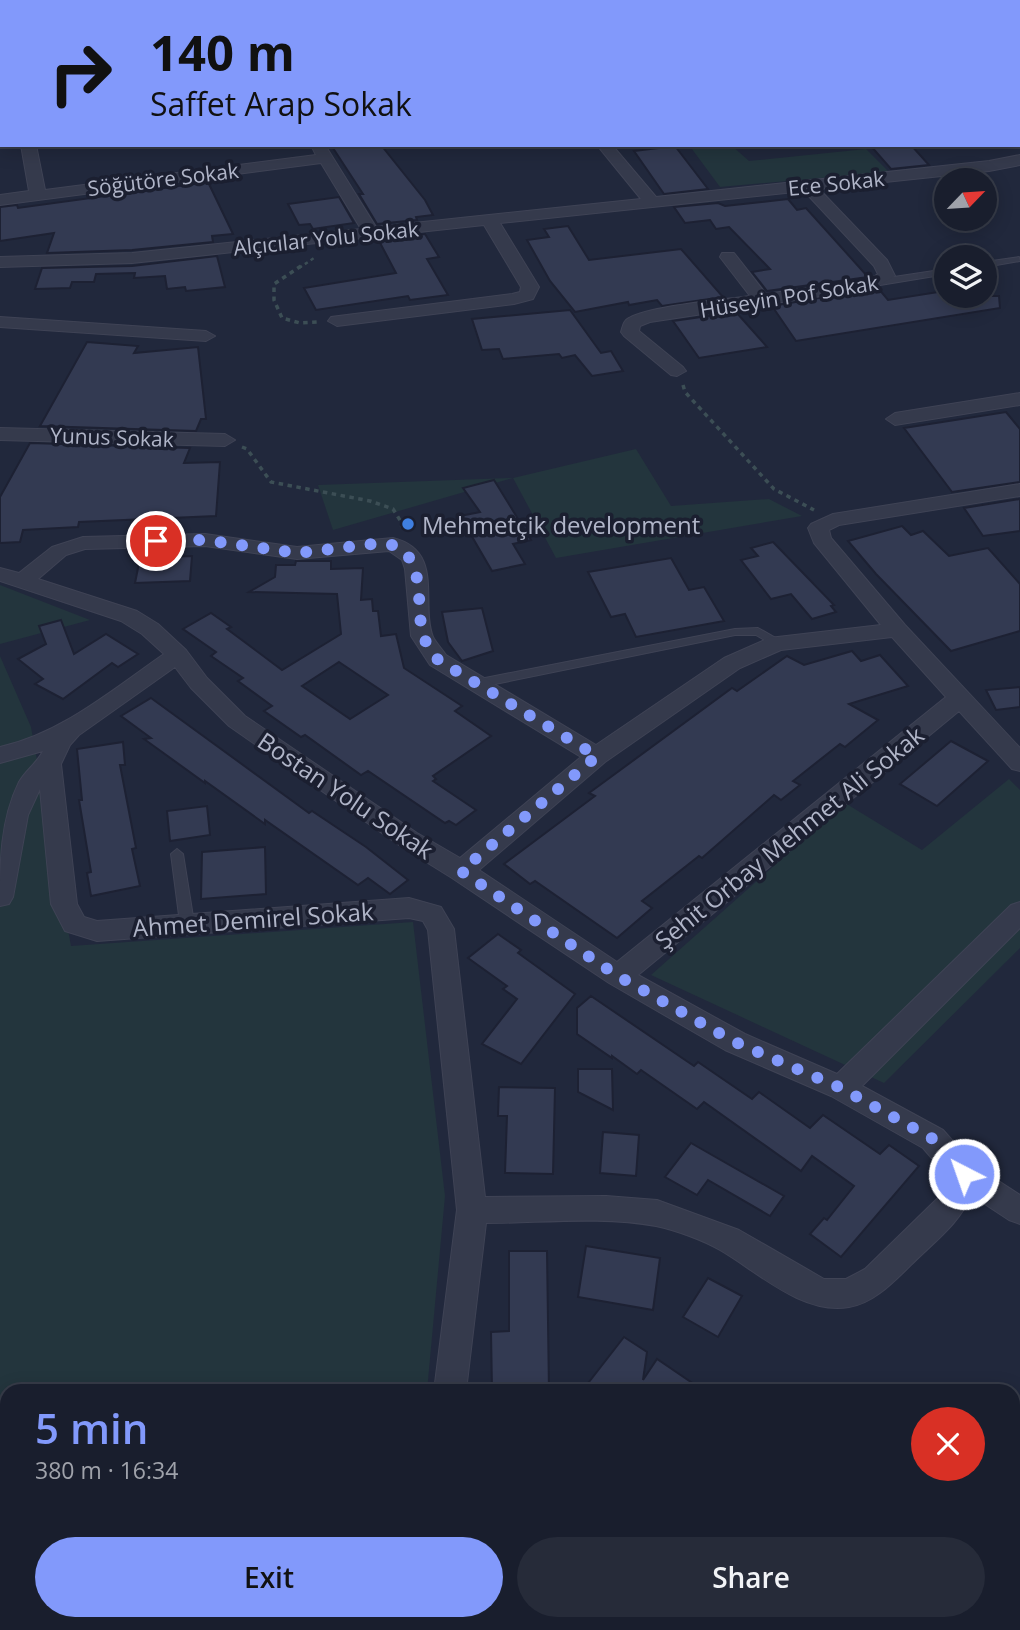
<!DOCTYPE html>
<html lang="en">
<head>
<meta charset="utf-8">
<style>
	body { margin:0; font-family:"Open Sans",sans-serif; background:#262b39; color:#f1f3f6; height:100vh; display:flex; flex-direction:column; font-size:26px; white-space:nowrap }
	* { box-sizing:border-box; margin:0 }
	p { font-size:23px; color:#9fa2aa }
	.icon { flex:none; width:38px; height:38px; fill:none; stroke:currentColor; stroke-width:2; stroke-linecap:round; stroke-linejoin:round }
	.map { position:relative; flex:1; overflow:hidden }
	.details { position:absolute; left:0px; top:1384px; width:1020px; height:247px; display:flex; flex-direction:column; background:#191e2d; border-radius:21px 21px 0 0; box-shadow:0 4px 18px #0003,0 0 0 2px #373c49 }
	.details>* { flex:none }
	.hud { position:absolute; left:0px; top:0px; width:1020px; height:147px; box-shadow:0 4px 18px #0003,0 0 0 2px #373c49; background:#8299fb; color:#111; overflow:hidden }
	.needle { width:46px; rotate:65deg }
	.fabs { position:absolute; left:934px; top:168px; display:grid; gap:14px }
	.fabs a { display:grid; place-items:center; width:63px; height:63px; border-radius:50%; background:#191e2d; box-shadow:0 4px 18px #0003,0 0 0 2px #373c49; font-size:35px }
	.pin { position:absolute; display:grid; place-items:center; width:60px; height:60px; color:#fff; margin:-30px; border:4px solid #fff; border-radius:50%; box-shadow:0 2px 7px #0007 }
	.me { position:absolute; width:77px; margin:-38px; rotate:319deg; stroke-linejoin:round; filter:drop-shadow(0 0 5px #0008) }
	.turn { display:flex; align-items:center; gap:24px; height:147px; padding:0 35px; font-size:32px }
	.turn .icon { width:91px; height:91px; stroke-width:2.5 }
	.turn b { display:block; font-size:49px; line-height:60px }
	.round { display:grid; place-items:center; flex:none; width:74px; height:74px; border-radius:37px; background:#262b39 }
	.headline { display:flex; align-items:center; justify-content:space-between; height:119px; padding:0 35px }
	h1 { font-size:42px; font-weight:600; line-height:52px; color:#8299fb }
	.primary-button { display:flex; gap:14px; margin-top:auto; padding:14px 35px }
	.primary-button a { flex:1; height:80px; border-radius:42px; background:#8299fb; color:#111; font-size:28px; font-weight:600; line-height:80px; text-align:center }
	.primary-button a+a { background:#262b39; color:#f1f3f6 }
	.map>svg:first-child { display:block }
	.green { fill:#23353d }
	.building { fill:#333a52; stroke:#1d2133; stroke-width:2; fill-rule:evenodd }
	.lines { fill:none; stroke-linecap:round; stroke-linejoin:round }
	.lane-casing { stroke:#3f4355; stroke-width:2 }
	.street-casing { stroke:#3f4355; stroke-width:2 }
	.highway-casing { stroke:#3d4254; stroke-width:2 }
	.path-far1 { stroke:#3c4e55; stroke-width:2.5; stroke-dasharray:3.5 3.5; stroke-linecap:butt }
	.path { stroke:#3c4e55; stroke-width:3.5; stroke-dasharray:4.5 4.5; stroke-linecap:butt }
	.lane { fill:#353a4c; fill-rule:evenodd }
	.street { fill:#353a4c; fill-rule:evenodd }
	.highway { fill:#726c52; fill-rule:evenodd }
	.route { stroke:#8299fb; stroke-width:12; stroke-dasharray:0 21.6 }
	.shop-dot { fill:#3f7fe0; stroke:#1b1f30; stroke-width:2.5 }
	.labels { text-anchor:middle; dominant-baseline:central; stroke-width:7; stroke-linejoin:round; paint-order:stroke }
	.far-street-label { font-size:21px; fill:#b0b5c8; stroke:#1b1f30 }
	.poi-label { font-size:24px; fill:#b0b5c8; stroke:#1b1f30; text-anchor:start }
	.street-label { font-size:24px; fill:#b0b5c8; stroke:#1b1f30 }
</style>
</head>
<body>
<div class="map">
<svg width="1020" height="1630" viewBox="0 0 1020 1630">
	<rect width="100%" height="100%" fill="#21283c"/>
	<g class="green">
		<polygon points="689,145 731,145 749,161 866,149 889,172 720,187"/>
		<polygon points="636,449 671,506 769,499 802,516 556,558 513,478 333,530 318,485 513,478"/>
		<polygon points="0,585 90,620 0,644"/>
		<polygon points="0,656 31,727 71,946 413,922 445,1196 427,1391 7,1391 7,1624 743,1624 748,1630 0,1630"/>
		<polygon points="1009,779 1020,790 1020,948 884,1083 651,975 845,803 922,850"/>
	</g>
	<g class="building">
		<polygon points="331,145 381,145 425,200 433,215 416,217 417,220 377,224 359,194 363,194"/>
		<polygon points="870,145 911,145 929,165 891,169"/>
		<polygon points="675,146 708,189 664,194 634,151"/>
		<polygon points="208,182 233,234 212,236 213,242 132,250 47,253 54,233 0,241 0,207 17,205 18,208"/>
		<polygon points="339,197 354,223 313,229 310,224 299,225 288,204"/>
		<polygon points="788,199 797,210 806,208 868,277 767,291 752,272 770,269 729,227 716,229 710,220 685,223 674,207 718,203 725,206"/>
		<polygon points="568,226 589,260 681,249 723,297 662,306 657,300 629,305 628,302 575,312 550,281 527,240 549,237 544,229"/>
		<polygon points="425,234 439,257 427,259 448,295 410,300 408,296 316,310 304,288 396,273 378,239"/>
		<polygon points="217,256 225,287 186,291 185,287 167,289 165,276 134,278 135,273 96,274 94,282 72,282 70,288 35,289 42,268 132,266"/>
		<polygon points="878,288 888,300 938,292 942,296 999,296 1000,308 796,341 772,306"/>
		<polygon points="570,310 601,353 611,351 623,371 592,376 575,355 562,358 559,354 503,359 499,349 482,350 472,319"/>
		<polygon points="736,312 767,347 699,358 673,321"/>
		<polygon points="87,342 138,346 134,353 198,347 206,419 201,419 196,431 40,426"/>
		<polygon points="1006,412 1020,429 1020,482 952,492 904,428"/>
		<polygon points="30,443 190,448 184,463 220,462 216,516 79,522 78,527 23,530 20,542 0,543 0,497"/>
		<polygon points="494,480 531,540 513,544 525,564 492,571 460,516 480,512 463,488"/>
		<polygon points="1020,499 1020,531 983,536 964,508"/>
		<polygon points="902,526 911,535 923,531 949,556 988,548 1020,584 1020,631 951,651 876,574 848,541"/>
		<polygon points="773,542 834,605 831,606 836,612 812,619 791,594 771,599 741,560 758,556 751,548"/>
		<polygon points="192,556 190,581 135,583 140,558"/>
		<polygon points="671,558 689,590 704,587 724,621 636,637 625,614 611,617 588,572"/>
		<path d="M296 561H331V569L363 568 361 600 372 599 373 611H378L381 636 396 634 404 668 462 706 455 711 491 736 433 776 436 779 433 781 476 810 456 825 449 821 445 823 368 771 361 775 305 735 301 737 264 711 272 706 238 681 243 678 211 656 216 652 183 629 211 613 231 627 227 629 282 670 341 634 337 594 249 592 275 577 276 565H295ZM339 662 388 695 350 719 302 686Z"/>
		<polygon points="482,608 493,651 462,661 448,642 442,612"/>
		<polygon points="61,620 74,654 106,634 138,654 118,667 112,663 63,699 35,684 43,679 18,659 46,644 39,626"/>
		<polygon points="852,651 861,661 880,655 908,686 849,704 878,720 845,747 840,744 793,781 800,785 781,800 774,795 702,858 699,856 642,901 652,908 617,938 535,881 530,884 504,864 595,796 589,793 732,688 737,691 787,656 804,665"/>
		<polygon points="1020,687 1020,707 996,710 986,690"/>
		<polygon points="151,698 309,813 312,811 366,847 408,880 390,894 368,878 358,885 265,820 265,824 205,781 205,783 144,739 151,738 121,716"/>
		<polygon points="951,741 988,761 937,806 900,784"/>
		<polygon points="123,742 125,765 120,765 136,848 132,849 140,886 91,896 87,873 91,872 79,800 82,800 77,749"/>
		<polygon points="207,806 210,835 170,841 167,811"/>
		<polygon points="265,847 266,894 201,899 202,852"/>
		<polygon points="498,934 521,950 518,953 575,994 521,1064 482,1044 517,999 503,989 507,986 468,958"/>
		<polygon points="591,996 694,1066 698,1062 752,1099 759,1092 810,1128 823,1115 880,1154 889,1145 919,1166 841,1257 810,1234 824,1218 827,1220 854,1186 812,1156 801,1171 704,1102 697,1109 641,1070 637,1074 612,1056 612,1058 577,1034 577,1008"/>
		<polygon points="578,1069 612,1069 613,1110 578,1092"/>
		<polygon points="499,1087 555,1088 553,1174 505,1173 507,1116 498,1116"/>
		<polygon points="603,1132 639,1135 636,1176 600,1173"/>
		<polygon points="691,1143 784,1196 770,1216 708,1180 697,1195 665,1177"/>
		<polygon points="586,1246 660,1258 653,1310 578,1297"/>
		<polygon points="509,1251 547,1251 549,1391 492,1391 491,1332 509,1331"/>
		<polygon points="708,1278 742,1296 718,1337 683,1317"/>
		<polygon points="624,1337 647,1352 643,1380 657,1359 704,1391 602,1391 589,1382"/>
	</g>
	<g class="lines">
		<g class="lane-casing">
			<g id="lane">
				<polygon points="31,0 38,0 39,2 32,2"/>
				<polygon points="1019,257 1020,261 985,267 985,262"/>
				<polygon points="947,269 947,274 874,286 870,283 874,280"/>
				<polygon points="758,628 781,641 783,643 781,645 773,645 756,635 735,635 480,687 474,683 480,679 735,629"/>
				<polygon points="177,849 183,854 194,923 192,926 182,926 180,923 171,854"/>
			</g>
		</g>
		<g class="street-casing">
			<g id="street">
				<polygon points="181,0 199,0 180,2"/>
				<polygon points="457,0 471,0 472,2 458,2"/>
				<polygon points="592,0 605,0 606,2 593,2"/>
				<polygon points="715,0 729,0 730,2 716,2"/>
				<polygon points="864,0 878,0 879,2 865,2"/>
				<polygon points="898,0 915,0 897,2"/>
				<polygon points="973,0 988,0 989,2 974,2"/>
				<rect x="1018" y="13" width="2" height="8"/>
				<rect x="0" y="45" width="2" height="8"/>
				<rect x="1018" y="92" width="2" height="8"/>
				<path d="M21 145H36L45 190 316 155 311 145H325L376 227 641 199 597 145H612L656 197 989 161 1020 155V165L989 171 819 189 887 260 895 276 874 288 650 322 640 326 639 331 683 367 686 371 677 376 671 375 624 336 621 332C623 326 623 321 629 318 650 306 722 300 750 296L720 257 722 253H734L766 294 870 279 878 274 874 266 804 191 500 223 539 287 533 299 514 304 337 326 328 321 331 317 512 294 520 292 521 287 484 225 132 263 0 267V257L132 253 361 229 321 163 0 205V195L29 191Z"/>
				<polygon points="0,317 206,331 215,336 206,341 0,327"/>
				<polygon points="1020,393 1020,405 895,425 886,419 895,413"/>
				<polygon points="0,428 225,434 235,440 225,446 0,440"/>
				<path d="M1020 484V496L839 525 829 530 831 538 905 625 1020 748V771L1012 769 959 711 638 975 745 1034 837 1074 1011 905 1020 902V928L862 1086 943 1130 974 1165 1020 1195V1224L1009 1220 971 1195C961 1222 934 1242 913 1263 895 1280 875 1303 849 1307 802 1315 758 1272 720 1250 703 1240 675 1230 656 1226 601 1216 541 1223 486 1223L466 1391H434L457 1210 428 930 423 921 409 918 97 941 65 931 51 904 40 789 28 815 13 897 9 904 0 906C0 862 0 821 19 782 26 770 37 763 43 751L0 763V747C62 733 112 690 164 654L142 634 121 621 0 581V568L19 573 52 547 83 537 205 534 297 547 393 538C445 551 420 602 433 637 436 643 442 649 446 655L596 745 724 658 769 638 881 625 814 543 808 528 811 524 833 514ZM205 546 297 559 389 551 402 560 405 569 411 636 430 665 581 757 460 858 417 833 245 716 207 678 186 650 158 624 137 611 38 579 66 555 85 549ZM892 637 946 697 617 962 479 870 605 762 740 668 781 650ZM175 667 191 688 229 726 399 845 452 878 609 983 725 1050 831 1096 923 1148 948 1177 941 1195 865 1269 846 1279H824L739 1230 657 1200 606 1196 485 1197 454 929 441 907 409 898 97 921 84 917 77 904 61 764 70 745 79 735Z"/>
			</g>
		</g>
		<g class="highway-casing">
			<g id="highway">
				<polygon points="929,0 952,0 953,2 930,2"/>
				<rect x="1018" y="43" width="2" height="13"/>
			</g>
		</g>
		<g class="path-far1">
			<polyline points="235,0 237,2"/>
			<polyline points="255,2 267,0"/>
			<polyline points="313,2 327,0"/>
			<polyline points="299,268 314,258"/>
		</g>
		<g class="path">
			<polyline points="301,266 274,284 274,300 282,318 300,323 318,322"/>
			<polyline points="683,385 685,392 774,489 814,510"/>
			<polyline points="242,447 247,449 271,482 370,501 393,509 403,525 401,528"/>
		</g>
		<use href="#lane" class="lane"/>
		<use href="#street" class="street"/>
		<use href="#highway" class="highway"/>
	</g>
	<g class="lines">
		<path class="route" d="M156 541 205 540 297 553 382 543C427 547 416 600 422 632 424 642 433 652 438 660L597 756 461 871 618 976 735 1042 841 1088 933 1139 964 1174"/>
	</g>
	<circle class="shop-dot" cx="408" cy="524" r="7"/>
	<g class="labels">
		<g class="far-street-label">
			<text transform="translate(163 179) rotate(-7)">Söğütöre Sokak</text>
			<text transform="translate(836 183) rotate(-6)">Ece Sokak</text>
			<text transform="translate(326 238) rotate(-6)">Alçıcılar Yolu Sokak</text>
			<text transform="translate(789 296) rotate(-9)">Hüseyin Pof Sokak</text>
			<text transform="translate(112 437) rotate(2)">Yunus Sokak</text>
		</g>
		<g class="poi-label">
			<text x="422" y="524">Mehmetçik development</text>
		</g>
		<g class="street-label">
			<text transform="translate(346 795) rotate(34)">Bostan Yolu Sokak</text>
			<text transform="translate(789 837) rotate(-39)">Şehit Orbay Mehmet Ali Sokak</text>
			<text transform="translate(253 919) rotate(-4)">Ahmet Demirel Sokak</text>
		</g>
	</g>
</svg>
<div class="fabs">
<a><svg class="needle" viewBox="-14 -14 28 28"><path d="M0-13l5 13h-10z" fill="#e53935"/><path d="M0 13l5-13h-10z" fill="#9fa2aa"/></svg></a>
<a><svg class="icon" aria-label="layers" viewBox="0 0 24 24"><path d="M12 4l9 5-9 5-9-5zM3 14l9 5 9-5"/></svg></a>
</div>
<div class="pin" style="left:156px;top:541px;background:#d93025"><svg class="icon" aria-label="arrive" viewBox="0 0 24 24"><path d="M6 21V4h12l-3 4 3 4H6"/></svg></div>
<svg class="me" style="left:964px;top:1174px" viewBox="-20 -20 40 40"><circle r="17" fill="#8299fb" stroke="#fff" stroke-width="3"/><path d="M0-11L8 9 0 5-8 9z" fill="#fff"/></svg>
<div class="hud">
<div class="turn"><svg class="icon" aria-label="right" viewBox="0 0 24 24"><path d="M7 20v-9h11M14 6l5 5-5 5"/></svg><div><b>140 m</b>Saffet Arap Sokak</div></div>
</div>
<section class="details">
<div class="headline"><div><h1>5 min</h1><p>380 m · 16:34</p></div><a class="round" style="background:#d93025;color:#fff"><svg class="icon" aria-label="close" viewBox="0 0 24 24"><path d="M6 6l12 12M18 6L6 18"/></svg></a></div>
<div class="primary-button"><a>Exit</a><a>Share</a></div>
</section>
</div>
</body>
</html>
